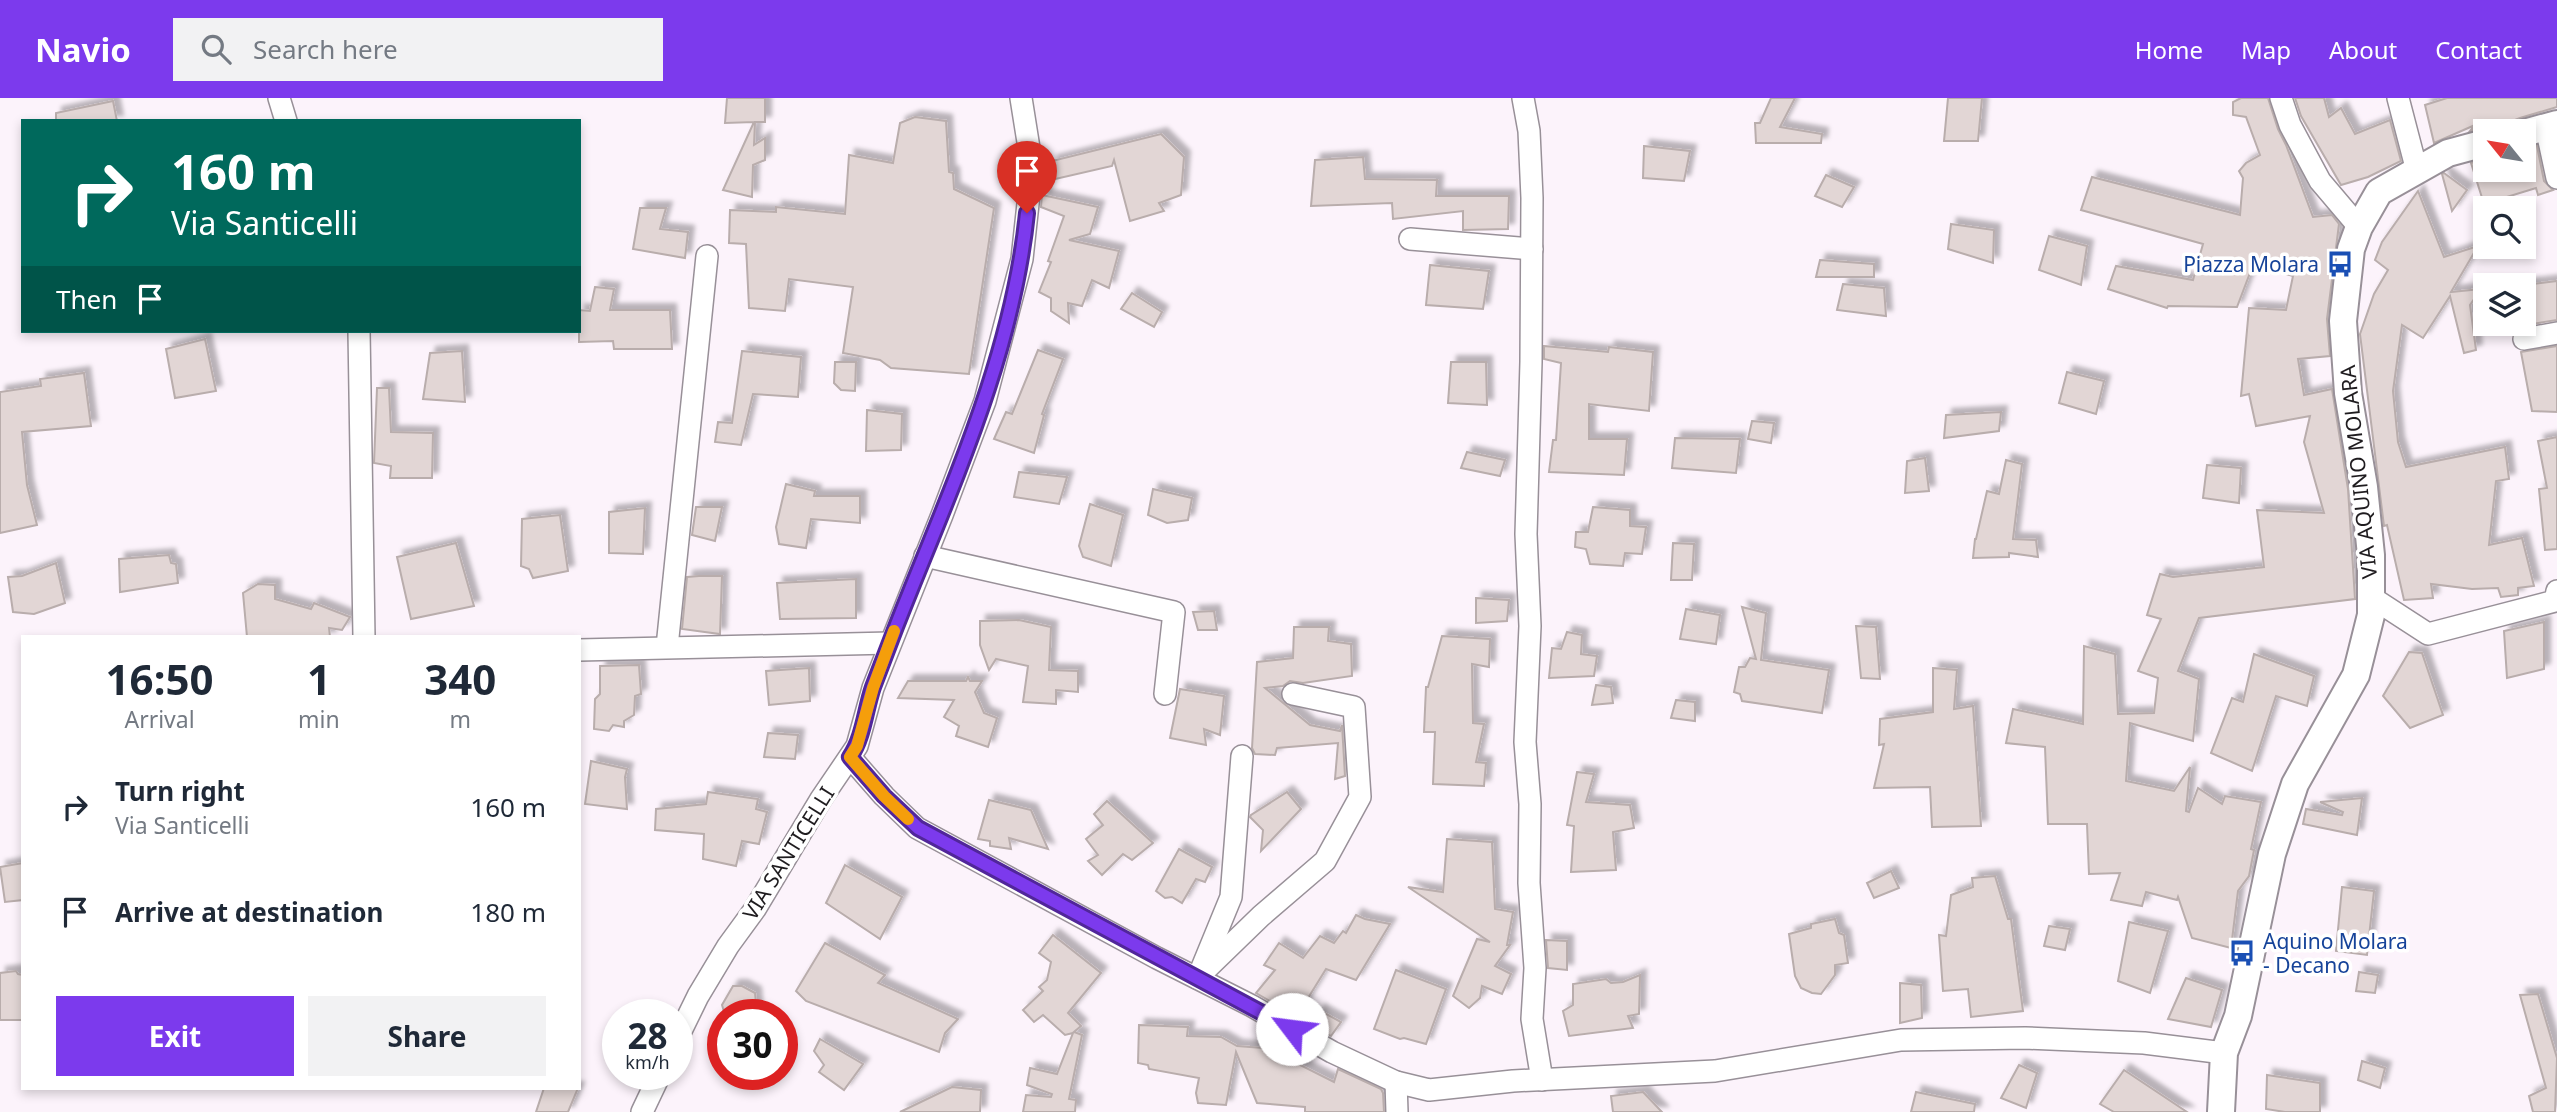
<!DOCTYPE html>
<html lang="en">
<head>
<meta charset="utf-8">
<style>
	body { margin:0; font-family:"Noto Sans",sans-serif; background:#f2f2f3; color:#1f2937; height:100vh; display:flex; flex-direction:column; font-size:26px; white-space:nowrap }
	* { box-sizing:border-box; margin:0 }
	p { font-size:23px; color:#747a83 }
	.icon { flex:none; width:38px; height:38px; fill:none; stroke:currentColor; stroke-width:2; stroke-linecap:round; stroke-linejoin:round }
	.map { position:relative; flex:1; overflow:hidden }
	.sheet { position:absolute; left:21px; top:537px; width:560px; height:455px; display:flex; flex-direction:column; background:#fff; border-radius:0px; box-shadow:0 4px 10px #0003 }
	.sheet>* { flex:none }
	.hud { position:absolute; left:21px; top:21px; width:560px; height:214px; border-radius:0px; box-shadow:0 4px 10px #0003; background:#00695c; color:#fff; overflow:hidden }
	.needle { width:46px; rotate:300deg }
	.tools { position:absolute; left:2473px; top:21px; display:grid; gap:14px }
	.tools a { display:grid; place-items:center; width:63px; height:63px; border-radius:0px; background:#fff; box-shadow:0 4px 10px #0003; font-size:35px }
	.speed { position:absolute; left:602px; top:901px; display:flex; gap:14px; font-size:35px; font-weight:700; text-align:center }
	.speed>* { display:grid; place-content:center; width:91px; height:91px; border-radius:50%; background:#fff; box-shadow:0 4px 10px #0003; line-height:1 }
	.speed small { font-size:18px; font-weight:400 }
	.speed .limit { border:10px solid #d22; background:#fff; color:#111 }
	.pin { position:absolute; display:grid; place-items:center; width:60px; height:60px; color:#fff; margin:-72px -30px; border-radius:50% 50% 50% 0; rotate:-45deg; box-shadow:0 0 7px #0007 }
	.pin .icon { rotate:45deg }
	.me { position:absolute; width:77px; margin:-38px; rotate:300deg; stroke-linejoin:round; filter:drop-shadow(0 0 5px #0008) }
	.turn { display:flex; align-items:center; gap:24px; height:147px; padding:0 35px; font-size:32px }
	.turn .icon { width:91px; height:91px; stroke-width:2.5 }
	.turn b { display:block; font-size:49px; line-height:60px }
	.then { display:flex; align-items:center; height:66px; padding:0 35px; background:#0003; gap:14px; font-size:26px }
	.eta { display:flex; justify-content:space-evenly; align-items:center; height:119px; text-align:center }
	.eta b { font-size:42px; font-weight:700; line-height:49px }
	.cta { display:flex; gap:14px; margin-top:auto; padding:14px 35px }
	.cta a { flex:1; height:80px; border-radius:0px; background:#7c3aed; color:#fff; font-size:28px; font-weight:700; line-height:80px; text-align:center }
	.cta a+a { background:#f2f2f3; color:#1f2937 }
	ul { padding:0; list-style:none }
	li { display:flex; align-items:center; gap:21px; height:105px; padding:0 35px }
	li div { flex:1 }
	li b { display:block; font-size:26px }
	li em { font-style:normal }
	header { display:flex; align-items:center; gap:42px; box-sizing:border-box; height:98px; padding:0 35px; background:#7c3aed; color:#fff }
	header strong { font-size:33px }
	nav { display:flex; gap:38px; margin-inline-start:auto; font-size:24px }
	.search { width:490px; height:63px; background:#f2f2f3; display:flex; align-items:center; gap:18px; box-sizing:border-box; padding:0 24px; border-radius:0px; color:#747a83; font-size:26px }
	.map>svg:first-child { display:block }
	.building { fill:#e2d6d5; stroke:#b9adac; stroke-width:2; filter:url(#shadow) }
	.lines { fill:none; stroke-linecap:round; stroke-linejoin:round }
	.minor-casing { stroke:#989098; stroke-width:24 }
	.tertiary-casing { stroke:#989098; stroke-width:30 }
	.minor { stroke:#fff; stroke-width:21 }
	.tertiary { stroke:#fff; stroke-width:26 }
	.route-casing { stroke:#51269a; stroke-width:18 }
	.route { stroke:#7c3aed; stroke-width:12 }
	.slow { stroke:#f59e0b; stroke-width:12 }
	.labels { text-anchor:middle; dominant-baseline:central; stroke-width:7; stroke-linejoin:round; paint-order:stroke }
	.transit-label { font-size:21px; fill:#164399; stroke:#fff; text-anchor:end }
	.street-label { font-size:21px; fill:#1f1c1f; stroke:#fff }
</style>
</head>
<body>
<header>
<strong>Navio</strong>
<div class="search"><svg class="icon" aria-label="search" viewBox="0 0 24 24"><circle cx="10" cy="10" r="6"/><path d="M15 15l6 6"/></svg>Search here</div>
<nav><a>Home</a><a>Map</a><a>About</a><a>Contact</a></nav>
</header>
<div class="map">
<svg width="2557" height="1014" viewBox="0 0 2557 1014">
	<defs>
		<filter id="shadow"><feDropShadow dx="6" dy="-6" stdDeviation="2" flood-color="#0004"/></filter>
	</defs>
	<rect width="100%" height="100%" fill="#fcf3fb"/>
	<g class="building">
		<polygon points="727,0 765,0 765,24 755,24 754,47 765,40 765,62 753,67 752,99 723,92 754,24 725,25"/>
		<polygon points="1771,0 1795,0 1780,29 1822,36 1821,45 1756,45 1755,25 1760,25"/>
		<polygon points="1948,0 1982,0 1978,43 1944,43"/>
		<polygon points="2241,0 2268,0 2278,31 2286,47 2313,119 2332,117 2339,126 2327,221 2330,258 2298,261 2304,297 2332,291 2348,391 2355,501 2199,520 2178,573 2199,581 2193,643 2130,625 2126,683 2174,693 2190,669 2186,713 2189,714 2198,690 2222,706 2225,698 2261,704 2251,751 2254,752 2249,778 2238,793 2231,850 2192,840 2178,799 2177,802 2146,794 2142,808 2111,802 2120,775 2089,776 2087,726 2048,726 2045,649 2006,645 2013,611 2083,626 2084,548 2115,556 2118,616 2154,615 2158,580 2138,573 2161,521 2147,517 2160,476 2173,479 2264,469 2257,412 2324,415 2304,344 2310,318 2256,328 2249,296 2241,298 2249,210 2286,212 2293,178 2253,167 2237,209 2168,208 2167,210 2108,191 2116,168 2193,182 2203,146 2081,112 2092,79 2240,117 2243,80 2239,73 2246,65 2260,57 2246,19 2233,17 2233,4"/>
		<polygon points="2295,0 2324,0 2329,19 2341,10 2355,36 2390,22 2401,63 2368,79 2341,87 2301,18"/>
		<polygon points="2447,0 2557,0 2557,9 2520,20 2492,31 2482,30 2470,33 2475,27 2434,45 2425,7"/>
		<polygon points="113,3 117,23 56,23 56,15"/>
		<polygon points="915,19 946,23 949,74 953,75 954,91 994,110 969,276 891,270 880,262 843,255 853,189 789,181 785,213 749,210 746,146 729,145 730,112 776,114 776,109 845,116 849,57 893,65 900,25"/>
		<polygon points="1161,36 1184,59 1181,97 1159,105 1164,113 1130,123 1114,62 1112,68 1051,82 1052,63"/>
		<polygon points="1644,48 1690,53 1684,83 1643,80"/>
		<polygon points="2537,48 2544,83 2553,92 2538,97 2536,90 2484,106 2471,65 2485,61 2485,72 2524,72 2524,50"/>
		<polygon points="1363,59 1365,81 1437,82 1436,98 1509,98 1508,131 1463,132 1463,113 1393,121 1392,105 1311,108 1315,62"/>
		<polygon points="2444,75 2467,92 2452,113 2442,76"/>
		<polygon points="1826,77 1854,89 1842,109 1815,98"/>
		<polygon points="2418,93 2444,159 2478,148 2451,194 2481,191 2470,207 2476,252 2464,255 2450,198 2423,240 2402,227 2393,293 2398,344 2406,369 2505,349 2509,381 2496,383 2489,447 2522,440 2534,488 2518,490 2518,497 2501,499 2498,490 2472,491 2431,486 2433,500 2404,502 2387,427 2384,428 2360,236 2374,196 2388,172 2375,162 2382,144"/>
		<polygon points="1042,97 1098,109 1090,136 1069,142 1119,153 1109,190 1092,182 1082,208 1068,205 1069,225 1051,213 1051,200 1039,194 1051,164 1048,163 1064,118 1041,109"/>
		<polygon points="640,110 666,110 660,131 688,134 685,160 633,151"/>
		<polygon points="1951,126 1994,132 1993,165 1948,151"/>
		<polygon points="2049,138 2087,148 2081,187 2039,172"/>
		<polygon points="1820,162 1874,166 1874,179 1816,179"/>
		<polygon points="1430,167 1489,173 1483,211 1426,207"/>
		<polygon points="2557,183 2557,222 2526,227 2524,187"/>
		<polygon points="1843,186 1884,190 1886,218 1837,212"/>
		<polygon points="595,189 614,191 610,212 670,212 672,251 614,251 613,243 579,244 579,212 590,213"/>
		<polygon points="1132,195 1162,214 1154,229 1121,211"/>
		<polygon points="205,241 216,293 175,300 166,251"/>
		<polygon points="1544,248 1608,254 1609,249 1653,254 1649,313 1589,306 1589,341 1627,341 1624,377 1549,374 1553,342 1556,342 1561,265 1544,261"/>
		<polygon points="2557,248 2557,314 2532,313 2521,254"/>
		<polygon points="1038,252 1063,261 1042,316 1044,317 1034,355 994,341 1006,314 1012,316"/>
		<polygon points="462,253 465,304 423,301 430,255"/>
		<polygon points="742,253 801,259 798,299 753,296 741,347 715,344 718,324 732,325"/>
		<polygon points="835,264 856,264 855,293 841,292 834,285"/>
		<polygon points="1451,264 1486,264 1487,307 1448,305"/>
		<polygon points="2067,274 2104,283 2096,316 2059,305"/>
		<polygon points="84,275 91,328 22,334 27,387 37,427 0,435 0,294 41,288 40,281"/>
		<polygon points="377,290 389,290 391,334 433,335 432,380 390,380 391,368 374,365"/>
		<polygon points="867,312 902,316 901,352 866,353"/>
		<polygon points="2001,314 1999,333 1944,340 1946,317"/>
		<polygon points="1752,323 1774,325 1771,345 1748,341"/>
		<polygon points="2557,339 2557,451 2545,452 2539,391 2547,390 2538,343"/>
		<polygon points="1675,340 1740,341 1736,375 1672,370"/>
		<polygon points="1467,354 1505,362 1500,378 1461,370"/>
		<polygon points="1925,360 1929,393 1905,395 1907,363"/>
		<polygon points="2006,362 2022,366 2013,441 2036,442 2038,459 2009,455 2009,459 1973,460 1975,441 1976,441 1987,393 1999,396"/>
		<polygon points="2207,367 2241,370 2239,405 2203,400"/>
		<polygon points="1019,374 1067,379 1059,406 1014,399"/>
		<polygon points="786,386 815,393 814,398 860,398 860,425 811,421 806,450 779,446 776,429"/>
		<polygon points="1153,391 1192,400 1188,422 1167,425 1148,417"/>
		<polygon points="1090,406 1123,417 1111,468 1083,459 1079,448"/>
		<polygon points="696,409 722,409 715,443 692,437"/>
		<polygon points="1593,409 1630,412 1630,428 1646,429 1642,456 1625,455 1623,468 1590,466 1586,451 1575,449 1576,434 1588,434"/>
		<polygon points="645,410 643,456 609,455 609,414"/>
		<polygon points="560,417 568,473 533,480 529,471 521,468 522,421"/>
		<polygon points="456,445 474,508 411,521 397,459"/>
		<polygon points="1673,445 1694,446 1692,482 1671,482"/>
		<polygon points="169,457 171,465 176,466 178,485 120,494 119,461"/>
		<polygon points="56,465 65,505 34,516 13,514 8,479 22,478"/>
		<polygon points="699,478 722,478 720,536 682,531 687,479"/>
		<polygon points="856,481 856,520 780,521 777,485"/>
		<polygon points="258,486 275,487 275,501 311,511 314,505 350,519 342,532 329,530 330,539 247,539 243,495"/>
		<polygon points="1476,500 1509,502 1507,523 1476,525"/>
		<polygon points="1742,509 1766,515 1761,562 1829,572 1822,615 1742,603 1740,596 1734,594 1739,569 1745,569 1750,560 1756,561"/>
		<polygon points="1686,511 1720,517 1716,546 1680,541"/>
		<polygon points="1214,513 1217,532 1198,532 1193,514"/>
		<polygon points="1019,522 1051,529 1049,572 1078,573 1078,594 1056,592 1056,606 1023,604 1028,568 996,561 989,572 980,547 980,523"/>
		<polygon points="2544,524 2544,571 2507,580 2504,533"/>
		<polygon points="1856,528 1876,529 1880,581 1861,580"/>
		<polygon points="1294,529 1329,529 1328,543 1351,546 1352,578 1303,585 1290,583 1283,588 1265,590 1310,627 1340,633 1342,627 1345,678 1335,681 1338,645 1277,650 1275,657 1255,656 1252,650 1257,564 1293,560"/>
		<polygon points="1567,534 1582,537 1581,556 1597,558 1594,578 1549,580 1552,550 1561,551"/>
		<polygon points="1442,538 1490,541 1489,569 1472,566 1473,625 1484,626 1476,664 1486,665 1484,688 1433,686 1435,634 1424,634 1426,589 1428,589"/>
		<polygon points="2409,554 2422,555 2443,617 2410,630 2383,598"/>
		<polygon points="2254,556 2314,578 2307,608 2276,598 2252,673 2211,655 2232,600 2243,604"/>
		<polygon points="639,567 641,596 635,598 634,617 624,623 624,629 613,627 609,633 594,631 595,601 600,596 600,568"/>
		<polygon points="809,570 810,603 769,607 766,573"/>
		<polygon points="1933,570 1957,572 1954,611 1973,608 1981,728 1932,729 1930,689 1874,690 1884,646 1879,647 1880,621 1933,614"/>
		<polygon points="968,579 970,583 982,583 975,594 984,615 997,620 988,649 956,638 959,628 944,619 954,602 898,600 908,583 966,583"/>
		<polygon points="1596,587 1611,589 1613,605 1592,607"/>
		<polygon points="1180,591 1224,598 1220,637 1204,631 1206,647 1170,640"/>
		<polygon points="1676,602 1695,604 1695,623 1671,620"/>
		<polygon points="768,635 798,637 795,661 764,659"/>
		<polygon points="591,663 627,671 625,679 627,711 585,706"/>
		<polygon points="1577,674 1594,676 1586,704 1630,707 1634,730 1613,734 1616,772 1571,774 1574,728 1567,727"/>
		<polygon points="708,694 758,701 756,711 767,714 759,746 742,743 736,768 703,761 704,736 655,732 656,711 706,706"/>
		<polygon points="1287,694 1301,711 1261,753 1263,732 1250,719 1251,717"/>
		<polygon points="2362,700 2357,737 2303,726 2306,711 2342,717 2343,714 2320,704"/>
		<polygon points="989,702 1031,712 1048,751 1009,740 1011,751 990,748 990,743 978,741"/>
		<polygon points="1107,703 1153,745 1132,762 1123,756 1102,777 1088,763 1098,757 1086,741 1103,727 1094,716"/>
		<polygon points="1447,741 1492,744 1495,811 1513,814 1507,847 1510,847 1495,868 1511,876 1502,896 1482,888 1480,900 1469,910 1453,898 1477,841 1490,844 1408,789 1443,794"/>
		<polygon points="1179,751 1212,769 1205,784 1196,781 1182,805 1172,799 1165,800 1156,793"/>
		<polygon points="23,765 23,802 5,804 0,769"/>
		<polygon points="845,767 902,799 880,841 826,805"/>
		<polygon points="1891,773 1899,790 1874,800 1867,785"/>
		<polygon points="1995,778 2008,821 2011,821 2023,913 1971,919 1968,891 1943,893 1939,837 1946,838 1951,797 1973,789 1972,780"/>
		<polygon points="2342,789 2374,793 2367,857 2336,853"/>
		<polygon points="1356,817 1365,821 1390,826 1356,882 1326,871 1300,913 1291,905 1285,912 1256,895 1275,872 1264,867 1279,845 1303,860 1320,838 1334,845 1343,833 1346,835"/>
		<polygon points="1835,821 1839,835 1844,837 1848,865 1835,867 1835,877 1821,896 1812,895 1801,890 1795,878 1789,836 1811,830 1811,826"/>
		<polygon points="2129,824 2168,833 2150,895 2118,883"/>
		<polygon points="2049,828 2070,831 2065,852 2044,848"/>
		<polygon points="1053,837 1101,875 1068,915 1081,928 1074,934 1082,937 1069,1001 1076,1002 1075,1014 1023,1014 1026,997 1051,999 1052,996 1027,987 1030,970 1057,976 1073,935 1065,937 1043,917 1034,924 1023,912 1043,893 1039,889 1047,882 1051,864 1039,855"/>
		<polygon points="1546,842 1567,843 1567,872 1548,870"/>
		<polygon points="825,845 885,877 878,885 958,921 945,935 939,954 806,903 796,893"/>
		<polygon points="1396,872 1446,891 1426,946 1404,940 1400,941 1374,931"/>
		<polygon points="16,873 18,876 23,877 23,922 0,922 0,875"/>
		<polygon points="2359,874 2378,877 2375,895 2356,893"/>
		<polygon points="1640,877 1639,916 1628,918 1633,930 1569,938 1563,913 1573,907 1573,886 1606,881 1611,885 1623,884"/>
		<polygon points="2186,880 2222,892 2211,929 2168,921"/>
		<polygon points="1900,885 1921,887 1922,920 1900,925"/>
		<polygon points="733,888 742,888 755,895 757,917 725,917 722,907"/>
		<polygon points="2538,896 2557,960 2555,1014 2533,1014 2529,998 2546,990 2520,897"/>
		<polygon points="1319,912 1341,924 1331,938 1312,927"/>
		<polygon points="1139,927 1188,929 1187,938 1221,939 1237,948 1288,952 1288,961 1334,984 1338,971 1381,991 1383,995 1384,1014 1305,1014 1305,1009 1257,1005 1236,954 1226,1007 1198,1005 1196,995 1199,980 1149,971 1148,967 1138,965"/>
		<polygon points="820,941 863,966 844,992 819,974 824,967 814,953"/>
		<polygon points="2362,963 2385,970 2380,990 2358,982"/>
		<polygon points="2019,967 2037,975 2026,1010 2001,1000"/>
		<polygon points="2124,972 2187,1014 2114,1014 2100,1006"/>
		<polygon points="2267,977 2320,985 2320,1014 2285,1014 2266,1011"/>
		<polygon points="952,989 981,992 980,1014 900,1014"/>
		<polygon points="544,990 578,990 568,1014 536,1014"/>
		<polygon points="1643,994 1662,1014 1613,1014 1611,998"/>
		<polygon points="1916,994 1975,1006 1974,1014 1911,1014"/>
	</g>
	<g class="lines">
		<g class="minor-casing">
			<g id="minor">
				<polyline points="279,0 286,23"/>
				<polyline points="1523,0 1529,33 1532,100 1531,264 1526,436 1530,528 1525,644 1530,706 1529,785 1535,870 1532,921 1542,982"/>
				<polyline points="2281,0 2290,27 2320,83 2359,129"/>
				<polyline points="2398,0 2417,73"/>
				<polyline points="2546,29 2557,80"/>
				<polyline points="1410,141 1532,151"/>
				<polyline points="359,233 364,539"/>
				<polyline points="2524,241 2557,235"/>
				<polyline points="925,458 1174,514 1165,596"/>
				<polyline points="2371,499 2428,536 2555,503 2557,493"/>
				<polyline points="667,549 707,158"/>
				<polyline points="579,552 890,545"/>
				<polyline points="850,659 884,698 917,730 1157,860 1252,908 1332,954 1396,984 1429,992 1513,983 1715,973 1901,942 2025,940 2144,945 2224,955"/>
				<polyline points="1201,872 1231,799 1242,658"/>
				<polyline points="1197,880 1261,818 1325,763 1360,699 1354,609 1293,596"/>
				<polyline points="677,941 698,898 728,848 755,811 821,701 857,648 873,590 942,417 985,303 1022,161 1032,69 1021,0"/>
				<polyline points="1396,984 1397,1014"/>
				<polyline points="642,1014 660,976"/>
			</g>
		</g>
		<g class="tertiary-casing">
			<g id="tertiary">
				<polyline points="2524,35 2557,26"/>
				<polyline points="2221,1014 2224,955 2238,918 2272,756 2295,686 2356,577 2371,517 2371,457 2364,389 2348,295 2343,223 2351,151 2359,129 2379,94 2448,55 2485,45"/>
			</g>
		</g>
		<use href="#minor" class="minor"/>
		<use href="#tertiary" class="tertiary"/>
	</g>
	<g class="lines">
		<g class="route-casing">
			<path id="route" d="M1027 115C1012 263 947 398 894 534 887 552 880 571 873 589 865 612 864 638 850 659L884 698 918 730 1292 931"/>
		</g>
		<use href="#route" class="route"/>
		<polyline class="slow" points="894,533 873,590 857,648 850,659 884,698 908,721"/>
	</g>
	<defs>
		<g id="bus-bare" transform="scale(2.1)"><path d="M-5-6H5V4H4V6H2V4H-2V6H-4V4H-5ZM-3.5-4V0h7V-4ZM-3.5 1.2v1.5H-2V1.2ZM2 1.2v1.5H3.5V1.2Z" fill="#1a4fb4" stroke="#fff" stroke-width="2.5" paint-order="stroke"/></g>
	</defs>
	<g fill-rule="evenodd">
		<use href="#bus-bare" x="2340" y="166"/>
		<use href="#bus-bare" x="2242" y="855"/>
	</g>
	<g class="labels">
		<g class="transit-label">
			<text x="2319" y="166">Piazza Molara</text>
			<text x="2263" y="843" text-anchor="start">Aquino Molara<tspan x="2263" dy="24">- Decano</tspan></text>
		</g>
		<g class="street-label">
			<text transform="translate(2358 374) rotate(-96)">VIA AQUINO MOLARA</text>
			<text transform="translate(788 755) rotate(-58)">VIA SANTICELLI</text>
		</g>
	</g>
</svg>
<div class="tools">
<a><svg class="needle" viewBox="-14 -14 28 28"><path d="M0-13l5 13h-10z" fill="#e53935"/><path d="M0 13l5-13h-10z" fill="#747a83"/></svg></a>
<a><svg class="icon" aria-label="search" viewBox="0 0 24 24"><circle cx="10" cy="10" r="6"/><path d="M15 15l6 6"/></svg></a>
<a><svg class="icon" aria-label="layers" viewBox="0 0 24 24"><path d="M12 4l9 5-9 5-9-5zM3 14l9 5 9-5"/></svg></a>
</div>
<div class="speed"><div>28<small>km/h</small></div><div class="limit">30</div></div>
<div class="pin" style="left:1027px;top:115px;background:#d93025"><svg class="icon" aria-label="arrive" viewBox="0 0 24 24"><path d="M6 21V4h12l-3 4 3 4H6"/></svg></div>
<svg class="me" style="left:1292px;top:931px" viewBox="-20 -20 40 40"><circle r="19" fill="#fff"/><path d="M0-13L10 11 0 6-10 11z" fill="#7c3aed"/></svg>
<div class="hud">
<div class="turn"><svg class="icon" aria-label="right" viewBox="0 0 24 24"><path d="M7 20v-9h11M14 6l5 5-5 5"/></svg><div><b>160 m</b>Via Santicelli</div></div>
<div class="then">Then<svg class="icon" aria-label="arrive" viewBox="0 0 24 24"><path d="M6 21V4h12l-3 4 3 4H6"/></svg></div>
</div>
<section class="sheet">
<div class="eta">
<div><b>16:50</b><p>Arrival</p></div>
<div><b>1</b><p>min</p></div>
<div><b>340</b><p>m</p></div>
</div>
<ul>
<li><svg class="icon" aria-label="right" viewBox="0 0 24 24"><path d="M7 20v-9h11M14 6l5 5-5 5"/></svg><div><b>Turn right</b><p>Via Santicelli</p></div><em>160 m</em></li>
<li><svg class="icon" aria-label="arrive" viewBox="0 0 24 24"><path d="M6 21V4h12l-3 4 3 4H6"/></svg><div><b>Arrive at destination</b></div><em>180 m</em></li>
</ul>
<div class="cta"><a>Exit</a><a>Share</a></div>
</section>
</div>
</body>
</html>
